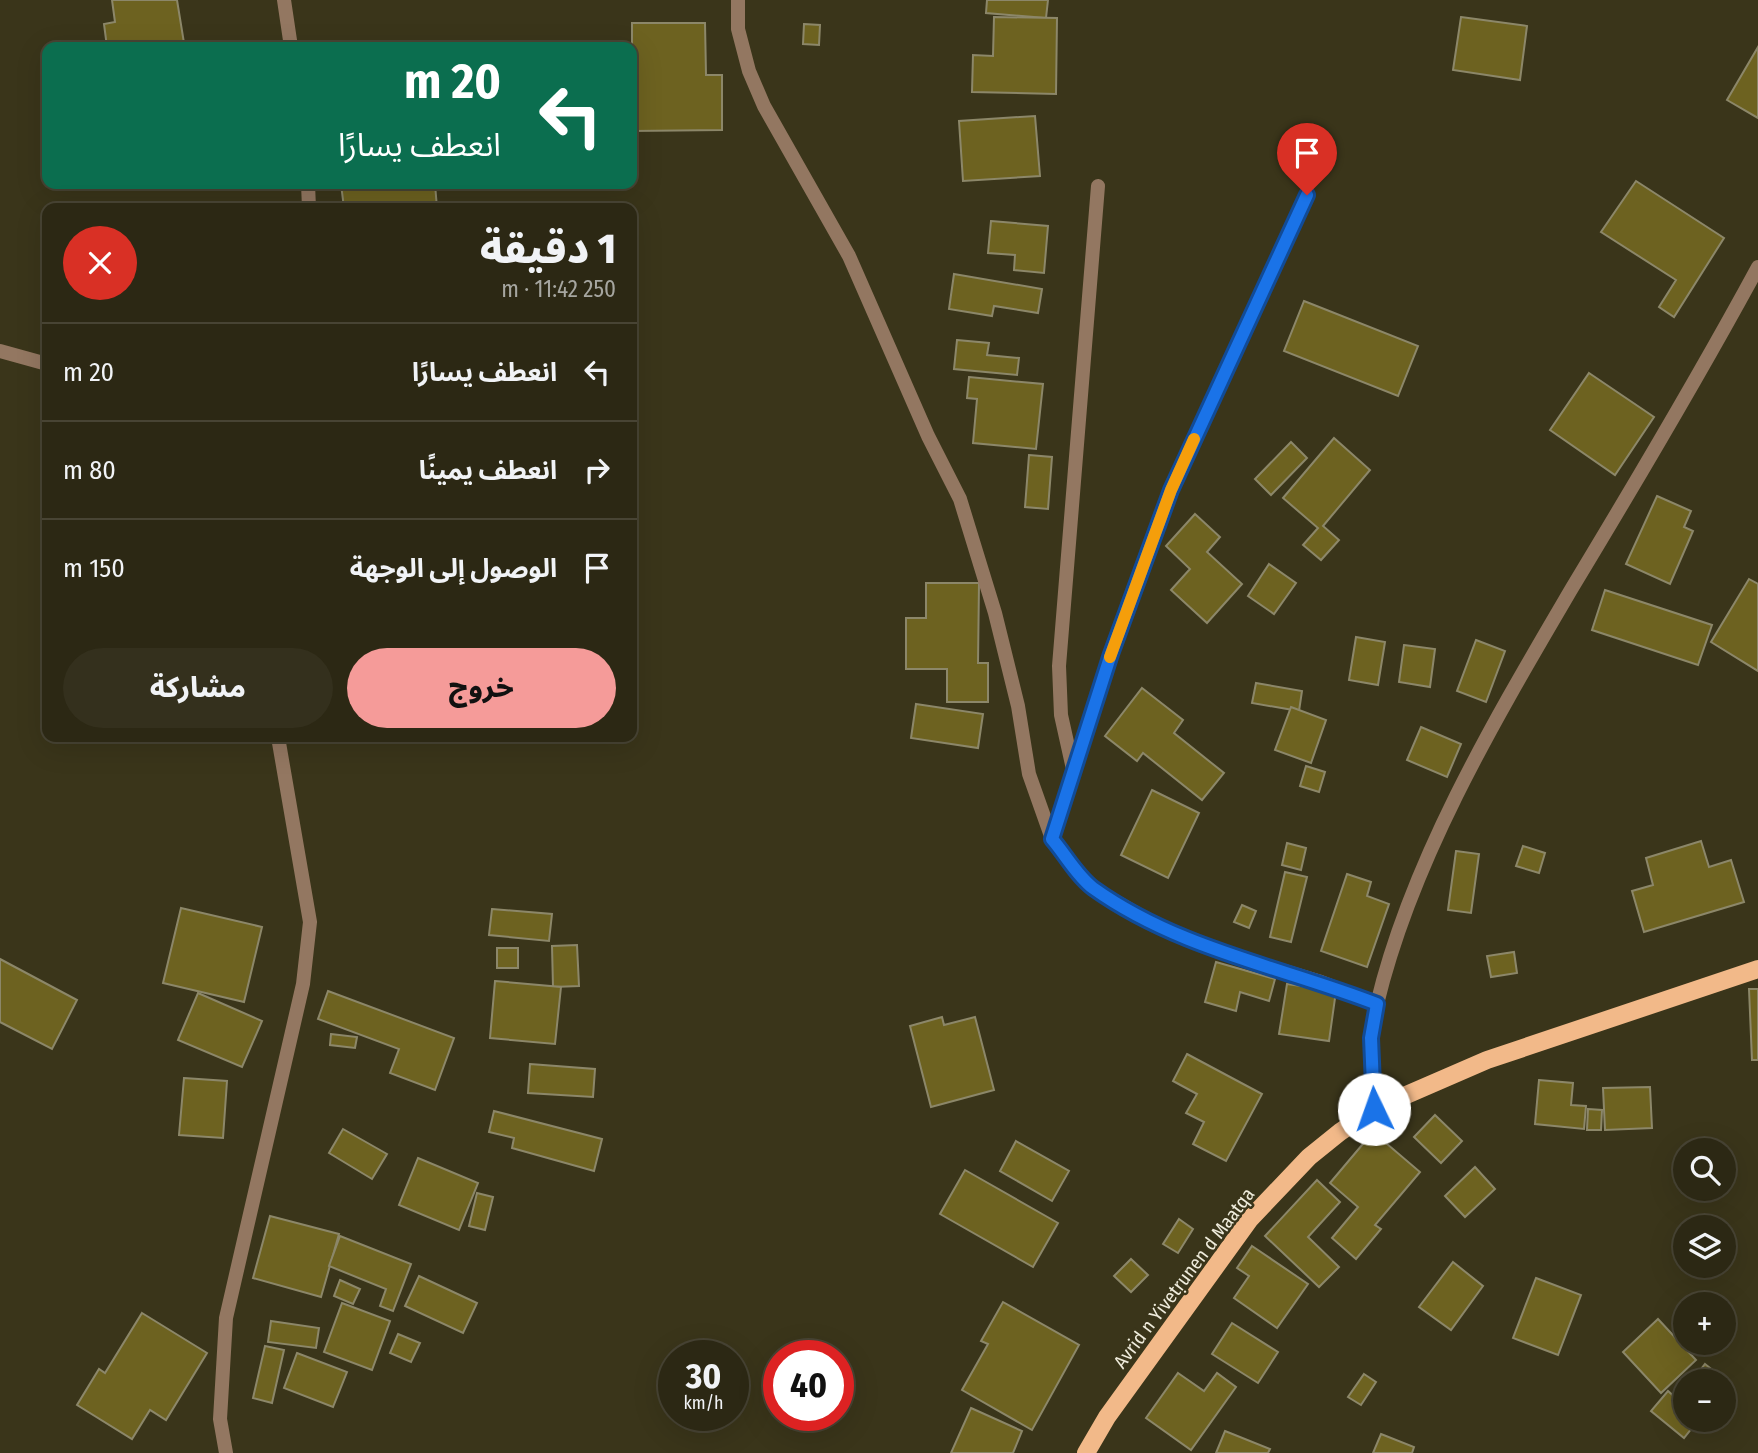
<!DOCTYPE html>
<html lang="ar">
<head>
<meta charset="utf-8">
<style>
	body { margin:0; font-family:"Fira Sans Condensed","Noto Sans Arabic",sans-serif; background:#34301d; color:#f1f3f6; direction:rtl; height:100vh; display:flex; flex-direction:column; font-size:26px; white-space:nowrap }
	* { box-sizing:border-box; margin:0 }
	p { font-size:23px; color:#a6a6a0 }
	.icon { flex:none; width:38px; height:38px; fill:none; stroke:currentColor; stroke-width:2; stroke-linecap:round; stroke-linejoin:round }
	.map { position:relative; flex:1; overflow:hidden; direction:ltr }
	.sheet { position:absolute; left:42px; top:203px; width:595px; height:539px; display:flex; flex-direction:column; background:#2c2814; border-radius:14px; box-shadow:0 7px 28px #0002,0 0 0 2px #484434; direction:rtl }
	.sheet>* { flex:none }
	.banner { position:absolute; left:42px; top:42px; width:595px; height:147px; border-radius:14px; box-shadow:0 7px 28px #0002,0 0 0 2px #484434; direction:rtl; background:#0b6e4f; color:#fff; overflow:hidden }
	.controls { position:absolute; left:1673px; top:1138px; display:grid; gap:14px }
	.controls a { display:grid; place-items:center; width:63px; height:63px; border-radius:50%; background:#2c2814; box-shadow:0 7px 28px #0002,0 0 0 2px #484434; font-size:35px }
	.speed { position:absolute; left:658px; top:1340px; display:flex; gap:14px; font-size:35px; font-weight:700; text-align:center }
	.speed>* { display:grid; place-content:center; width:91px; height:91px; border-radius:50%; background:#2c2814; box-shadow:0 7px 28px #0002,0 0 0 2px #484434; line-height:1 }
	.speed small { font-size:18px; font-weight:400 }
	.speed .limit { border:10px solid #d22; background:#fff; color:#111 }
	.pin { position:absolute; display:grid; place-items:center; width:60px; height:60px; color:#fff; margin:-72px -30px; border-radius:50% 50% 50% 0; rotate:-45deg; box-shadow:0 0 7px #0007 }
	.pin .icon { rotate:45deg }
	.me { position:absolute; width:77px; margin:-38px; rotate:357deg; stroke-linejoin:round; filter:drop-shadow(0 0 5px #0008) }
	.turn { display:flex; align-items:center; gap:24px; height:147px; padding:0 21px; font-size:32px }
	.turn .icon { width:91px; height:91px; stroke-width:2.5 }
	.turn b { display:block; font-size:49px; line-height:60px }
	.round { display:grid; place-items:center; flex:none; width:74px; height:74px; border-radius:37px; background:#34301d }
	.summary { display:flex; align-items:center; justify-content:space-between; height:119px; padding:0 21px }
	h1 { font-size:42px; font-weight:800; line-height:52px }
	.primary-button { display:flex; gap:14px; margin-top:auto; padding:14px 21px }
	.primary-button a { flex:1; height:80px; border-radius:42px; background:#f59b99; color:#111; font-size:28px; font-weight:800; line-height:80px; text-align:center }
	.primary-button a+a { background:#34301d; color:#f1f3f6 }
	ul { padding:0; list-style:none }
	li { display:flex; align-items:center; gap:21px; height:98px; padding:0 21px; border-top:2px solid #484434 }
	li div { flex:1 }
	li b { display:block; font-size:26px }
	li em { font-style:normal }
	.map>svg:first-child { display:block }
	.building { fill:#6d6220; stroke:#8c8769; stroke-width:2 }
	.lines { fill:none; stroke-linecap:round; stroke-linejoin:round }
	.minor { stroke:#937761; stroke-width:14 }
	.tertiary { stroke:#937761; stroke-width:14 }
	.primary { stroke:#f2b989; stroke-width:18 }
	.route-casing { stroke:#114b97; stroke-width:18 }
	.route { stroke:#1a73e8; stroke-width:12 }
	.slow { stroke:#f59e0b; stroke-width:12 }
	.labels { text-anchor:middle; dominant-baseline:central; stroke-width:5; stroke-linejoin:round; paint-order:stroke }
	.street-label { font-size:19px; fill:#efecdc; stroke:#3a351a }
</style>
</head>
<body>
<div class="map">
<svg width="1758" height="1453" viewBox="0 0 1758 1453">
	<rect width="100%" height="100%" fill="#3a351a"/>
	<g class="building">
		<polygon points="112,0 177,0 184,43 155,47 107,47 104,24 115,22"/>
		<polygon points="987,0 1048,0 1046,18 986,13"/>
		<polygon points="994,17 1057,18 1056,94 972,92 973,55 993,56"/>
		<polygon points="1461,17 1527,26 1520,80 1453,70"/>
		<polygon points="632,23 705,23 706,75 722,75 722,130 632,131"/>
		<polygon points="804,24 820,25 819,45 803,44"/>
		<polygon points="1758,47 1758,118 1727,100"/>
		<polygon points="1035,116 1040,176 963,181 959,121"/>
		<polygon points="1636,181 1724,238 1674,317 1659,307 1676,280 1601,232"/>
		<polygon points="341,184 435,184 437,208 344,208"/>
		<polygon points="991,221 1048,226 1044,273 1014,270 1015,255 988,253"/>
		<polygon points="954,274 1042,289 1038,313 994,306 992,316 949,309"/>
		<polygon points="1304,301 1418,346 1398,396 1284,351"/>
		<polygon points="957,340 989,343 987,355 1019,358 1017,375 954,369"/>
		<polygon points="1589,373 1654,417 1615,475 1550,430"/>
		<polygon points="969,377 1043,384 1036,449 973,443 977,399 967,398"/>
		<polygon points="1334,438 1370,470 1323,526 1339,540 1321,560 1303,545 1318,528 1283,498"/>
		<polygon points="1291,442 1307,458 1271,495 1255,479"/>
		<polygon points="1029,455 1052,457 1048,509 1025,507"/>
		<polygon points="1657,496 1691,511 1684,527 1693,531 1670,584 1626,564"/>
		<polygon points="1195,514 1220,537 1207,552 1242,584 1207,623 1171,590 1190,569 1166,546"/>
		<polygon points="1269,564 1296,583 1274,614 1248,596"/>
		<polygon points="1749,579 1758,584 1758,671 1711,642"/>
		<polygon points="926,583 979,583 978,663 988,663 988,702 947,702 947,669 906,669 906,618 926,618"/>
		<polygon points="1605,590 1712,625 1698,665 1592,630"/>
		<polygon points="1356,637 1385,642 1378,685 1349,680"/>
		<polygon points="1476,640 1505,651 1486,702 1457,691"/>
		<polygon points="1404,645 1435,649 1430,687 1399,682"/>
		<polygon points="1256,683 1302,691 1299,711 1252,703"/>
		<polygon points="1142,688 1183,720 1174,733 1224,773 1202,800 1143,753 1137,761 1105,736"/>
		<polygon points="916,704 983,714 978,748 911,738"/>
		<polygon points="1291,707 1326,720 1311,763 1275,750"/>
		<polygon points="1421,727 1461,744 1447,777 1407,760"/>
		<polygon points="1306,766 1325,772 1319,792 1300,786"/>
		<polygon points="1152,790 1199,813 1168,878 1121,855"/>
		<polygon points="1701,841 1709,867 1731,860 1744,902 1644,932 1632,891 1653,885 1646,858"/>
		<polygon points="1287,843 1306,848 1301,870 1282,865"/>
		<polygon points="1523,846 1545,853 1539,873 1516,866"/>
		<polygon points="1456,851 1479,854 1471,913 1448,910"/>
		<polygon points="1285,872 1307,877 1291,942 1270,937"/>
		<polygon points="1347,874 1371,882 1367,896 1389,904 1367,967 1321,951"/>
		<polygon points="1242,905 1256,911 1249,928 1234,922"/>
		<polygon points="181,908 262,927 244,1002 163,983"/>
		<polygon points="492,909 552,914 549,941 489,935"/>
		<polygon points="577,945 579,986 553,987 552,946"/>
		<rect x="497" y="948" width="21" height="20"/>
		<polygon points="1514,952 1517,973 1491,977 1487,956"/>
		<polygon points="0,959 77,1000 52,1049 0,1022"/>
		<polygon points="1216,962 1275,979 1269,1001 1240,992 1236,1011 1205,1002"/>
		<polygon points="495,981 561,987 555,1044 490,1038"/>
		<polygon points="1287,984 1336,991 1329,1041 1279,1034"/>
		<polygon points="1749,989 1758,989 1758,1060 1752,1060"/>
		<polygon points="328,991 454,1038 435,1090 390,1073 399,1049 318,1019"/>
		<polygon points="198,993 262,1021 242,1067 178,1040"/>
		<polygon points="942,1017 944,1025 975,1017 994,1090 931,1107 910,1026"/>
		<polygon points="331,1034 357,1037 355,1048 330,1045"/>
		<polygon points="1187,1054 1262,1094 1226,1161 1193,1144 1204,1122 1186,1113 1197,1094 1173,1081"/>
		<polygon points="530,1064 595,1069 593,1097 528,1093"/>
		<polygon points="184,1078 227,1081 223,1138 179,1135"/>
		<polygon points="1539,1080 1573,1083 1571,1105 1586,1106 1584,1129 1535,1124"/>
		<polygon points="1650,1087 1652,1128 1605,1130 1603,1088"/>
		<polygon points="1588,1109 1602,1110 1601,1130 1587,1130"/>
		<polygon points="494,1111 602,1139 594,1171 512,1148 514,1138 489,1132"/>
		<polygon points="1435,1115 1462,1141 1441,1163 1414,1137"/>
		<polygon points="343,1129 387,1154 372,1179 329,1153"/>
		<polygon points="1373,1132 1420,1172 1375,1225 1381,1229 1356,1259 1332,1238 1358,1207 1330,1183"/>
		<polygon points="1016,1141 1069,1171 1052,1201 1000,1171"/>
		<polygon points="418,1158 478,1183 459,1230 399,1205"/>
		<polygon points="1475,1167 1495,1189 1465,1217 1445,1196"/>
		<polygon points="965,1170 1058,1223 1033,1267 940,1214"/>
		<polygon points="1317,1180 1340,1202 1308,1237 1339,1267 1319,1287 1265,1236"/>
		<polygon points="477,1193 493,1197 485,1230 469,1226"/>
		<polygon points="270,1216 339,1234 321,1297 253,1278"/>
		<polygon points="1179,1219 1193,1229 1178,1253 1163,1244"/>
		<polygon points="340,1236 411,1264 393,1311 380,1306 386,1289 329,1266"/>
		<polygon points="1252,1246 1308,1284 1277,1328 1234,1298 1249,1276 1237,1268"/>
		<polygon points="1131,1259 1148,1275 1131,1292 1114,1276"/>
		<polygon points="1453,1262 1483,1286 1451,1330 1419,1307"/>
		<polygon points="419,1276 477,1303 463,1333 405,1306"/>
		<polygon points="1536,1278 1581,1295 1558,1355 1513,1338"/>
		<polygon points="340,1280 360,1289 353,1304 334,1296"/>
		<polygon points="1003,1302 1079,1345 1032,1430 962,1390 988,1344 981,1341"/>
		<polygon points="342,1303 390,1321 372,1370 324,1352"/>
		<polygon points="142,1313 207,1353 166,1420 150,1410 132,1439 77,1405 99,1369 105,1373"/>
		<polygon points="1658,1319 1696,1360 1661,1393 1623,1352"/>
		<polygon points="271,1321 319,1328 316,1348 268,1342"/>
		<polygon points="1232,1323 1278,1352 1258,1383 1212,1354"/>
		<polygon points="398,1334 420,1343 411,1362 390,1353"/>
		<polygon points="265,1346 284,1350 272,1403 253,1398"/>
		<polygon points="297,1353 347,1372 333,1407 284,1388"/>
		<polygon points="1705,1364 1729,1383 1724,1390 1724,1381 1692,1381"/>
		<polygon points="1178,1373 1204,1391 1217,1373 1236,1387 1191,1450 1146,1418"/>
		<polygon points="1364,1374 1376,1382 1361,1405 1348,1397"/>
		<polygon points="1685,1388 1685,1419 1699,1419 1684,1438 1651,1411 1668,1391 1677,1399"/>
		<polygon points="971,1408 1022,1431 1013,1453 951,1453"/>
		<polygon points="1225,1431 1270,1449 1268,1453 1216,1453"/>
		<polygon points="1381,1434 1414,1447 1412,1453 1373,1453"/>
	</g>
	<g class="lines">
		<g class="minor">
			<polyline points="738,0 738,29 749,71 764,106 849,256 928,436 960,499 995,613 1018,706 1029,774 1052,839 1091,887 1164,929 1228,954 1321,982 1377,1004"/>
			<polyline points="0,351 47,364"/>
			<polyline points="1073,769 1061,715 1059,666 1098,186"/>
			<polyline points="1052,839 1129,603 1171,490 1307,195"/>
		</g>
		<g class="tertiary">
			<polyline points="284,0 291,47"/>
			<polyline points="308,184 309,208"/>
			<path d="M1374 1109C1373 1074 1369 1038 1377 1004 1412 858 1497 716 1572 588 1636 482 1699 376 1758 267"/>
			<polyline points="226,1453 220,1419 226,1318 303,984 310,922 278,737"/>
		</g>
		<polyline class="primary" points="1086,1453 1107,1417 1250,1219 1309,1157 1340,1132 1374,1109 1487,1060 1758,969"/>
	</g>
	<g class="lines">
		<g class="route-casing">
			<path id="route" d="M1307 195 1171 490 1111 654 1052 839C1065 854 1077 876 1093 888 1178 949 1282 967 1377 1004L1371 1038 1374 1109"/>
		</g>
		<use href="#route" class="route"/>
		<polyline class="slow" points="1110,657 1171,490 1194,439"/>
	</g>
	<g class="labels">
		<g class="street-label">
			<text transform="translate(1184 1278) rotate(-53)">Avrid n Yivetṛunen d Maatqa</text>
		</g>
	</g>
</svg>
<div class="controls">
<a><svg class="icon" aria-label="search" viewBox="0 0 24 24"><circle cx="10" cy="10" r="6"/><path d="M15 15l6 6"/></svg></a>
<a><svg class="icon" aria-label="layers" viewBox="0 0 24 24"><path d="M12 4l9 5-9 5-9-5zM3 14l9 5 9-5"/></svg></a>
<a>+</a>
<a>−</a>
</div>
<div class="speed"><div>30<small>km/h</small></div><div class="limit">40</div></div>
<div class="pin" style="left:1307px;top:195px;background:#d93025"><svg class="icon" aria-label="arrive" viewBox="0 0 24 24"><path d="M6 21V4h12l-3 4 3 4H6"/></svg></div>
<svg class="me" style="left:1374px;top:1109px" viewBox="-20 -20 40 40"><circle r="19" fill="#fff"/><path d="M0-13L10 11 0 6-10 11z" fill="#1a73e8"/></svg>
<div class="banner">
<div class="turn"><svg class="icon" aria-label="left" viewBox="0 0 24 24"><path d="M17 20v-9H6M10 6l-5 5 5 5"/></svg><div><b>20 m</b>انعطف يسارًا</div></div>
</div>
<section class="sheet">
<div class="summary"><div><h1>1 دقيقة</h1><p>250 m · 11:42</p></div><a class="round" style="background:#d93025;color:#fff"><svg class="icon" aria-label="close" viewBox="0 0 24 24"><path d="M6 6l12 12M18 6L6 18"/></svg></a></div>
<ul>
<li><svg class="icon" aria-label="left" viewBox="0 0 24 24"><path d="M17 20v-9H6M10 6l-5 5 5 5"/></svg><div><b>انعطف يسارًا</b></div><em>20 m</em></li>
<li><svg class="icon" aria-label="right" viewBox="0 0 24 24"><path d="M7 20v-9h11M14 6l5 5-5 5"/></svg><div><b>انعطف يمينًا</b></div><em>80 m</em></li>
<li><svg class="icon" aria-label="arrive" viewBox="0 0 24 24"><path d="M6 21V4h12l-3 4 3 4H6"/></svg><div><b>الوصول إلى الوجهة</b></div><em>150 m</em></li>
</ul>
<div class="primary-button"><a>خروج</a><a>مشاركة</a></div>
</section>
</div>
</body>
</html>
